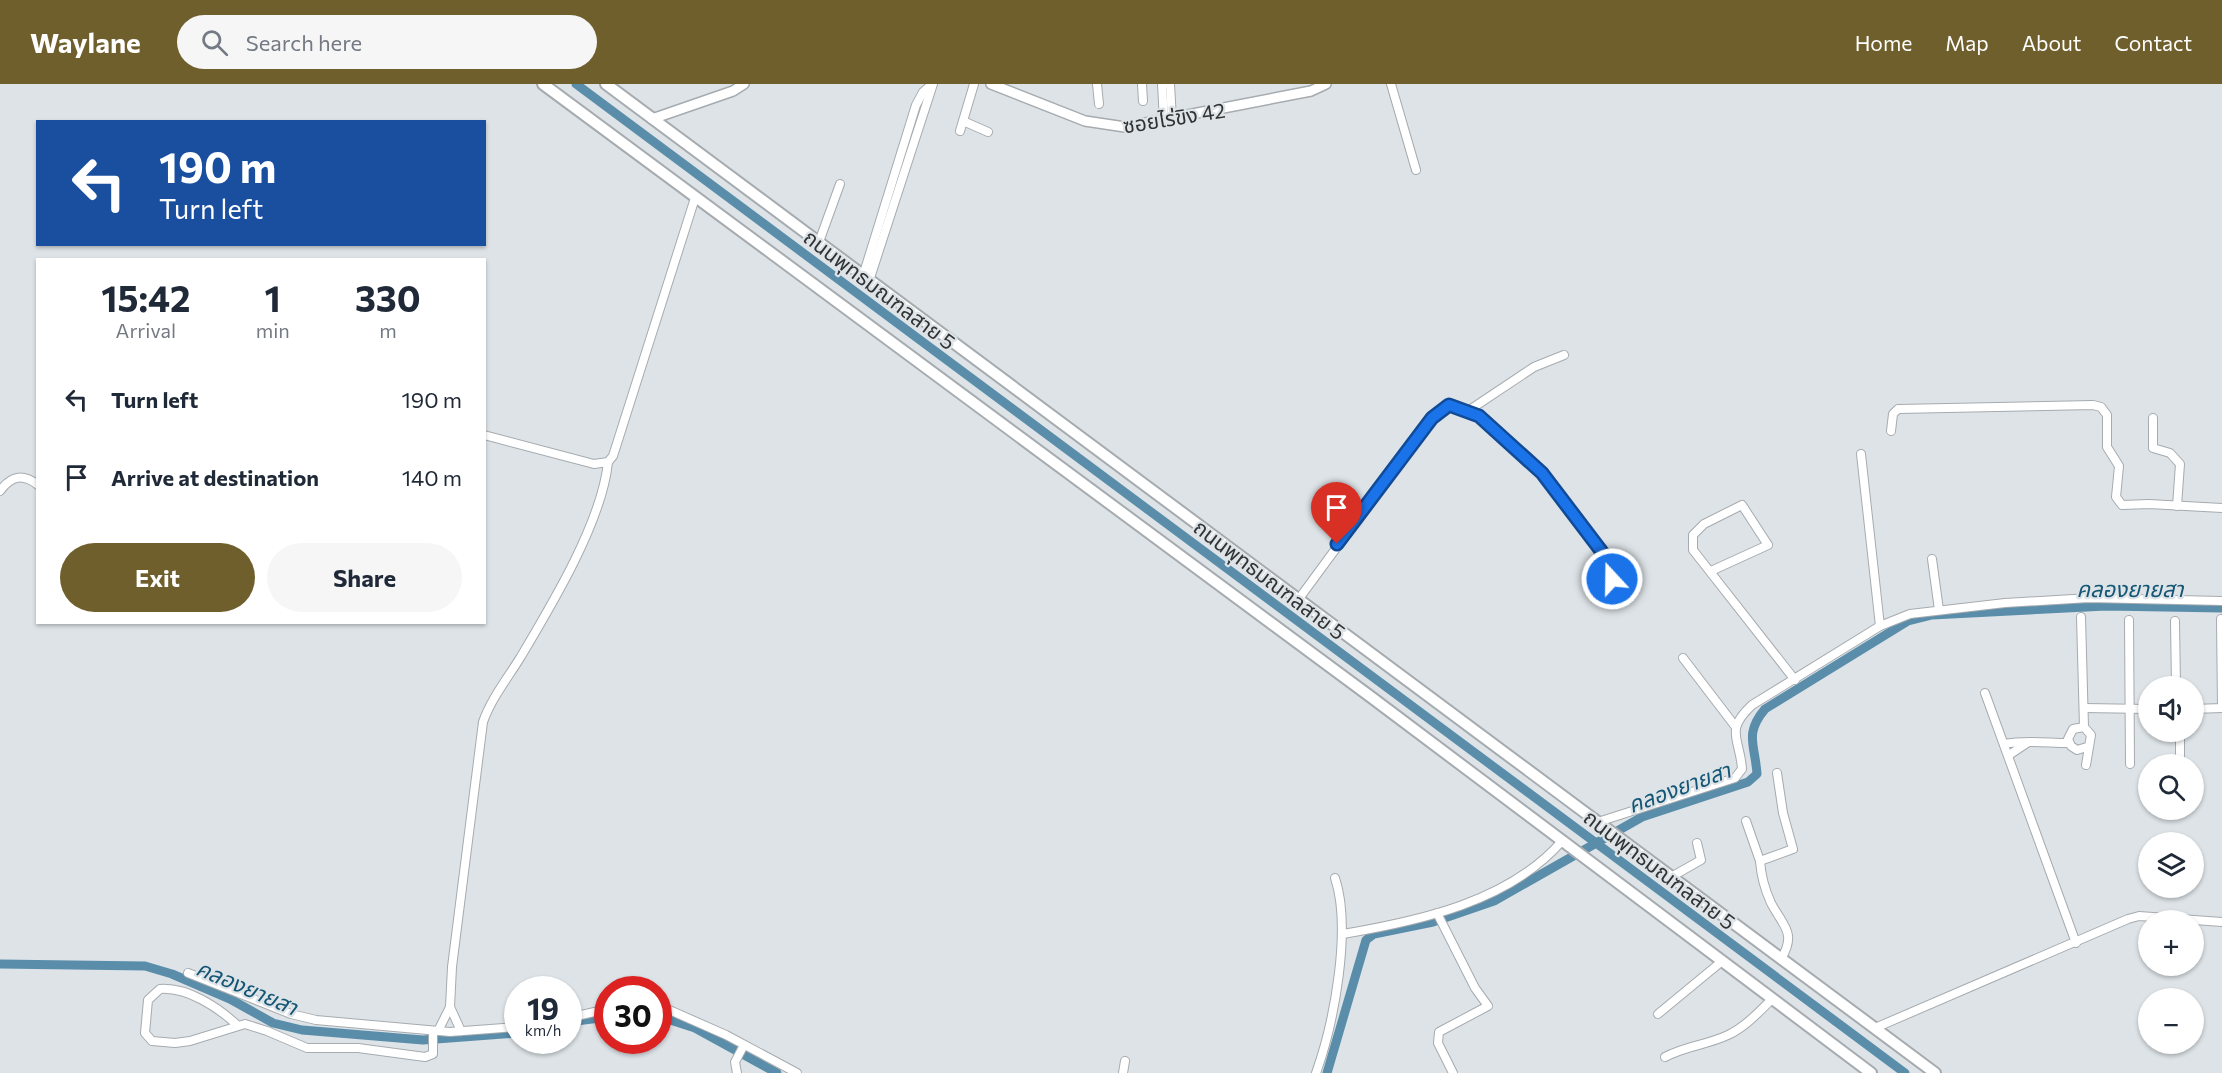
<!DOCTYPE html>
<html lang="en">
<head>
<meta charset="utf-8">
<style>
	body { margin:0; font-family:Commissioner,"Noto Sans Thai",sans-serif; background:#f6f6f7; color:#1f2937; height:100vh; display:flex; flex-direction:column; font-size:22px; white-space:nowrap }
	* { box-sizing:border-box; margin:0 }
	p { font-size:20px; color:#747a83 }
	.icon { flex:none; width:33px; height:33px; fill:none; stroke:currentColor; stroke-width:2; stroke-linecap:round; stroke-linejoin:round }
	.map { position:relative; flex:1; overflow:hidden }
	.panel { position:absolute; left:36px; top:174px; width:450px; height:366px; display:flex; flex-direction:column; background:#fff; border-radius:0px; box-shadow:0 2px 4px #0004 }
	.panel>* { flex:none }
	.top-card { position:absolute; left:36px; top:36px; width:450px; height:126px; border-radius:0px; box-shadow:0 2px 4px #0004; background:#1a4fa0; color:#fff; overflow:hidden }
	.tools { position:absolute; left:2138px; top:592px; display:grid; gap:12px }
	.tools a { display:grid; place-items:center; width:66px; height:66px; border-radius:50%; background:#fff; box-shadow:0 2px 4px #0004; font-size:30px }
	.speed { position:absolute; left:504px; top:892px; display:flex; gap:12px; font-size:30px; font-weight:700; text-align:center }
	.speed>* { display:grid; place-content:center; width:78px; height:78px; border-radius:50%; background:#fff; box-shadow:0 2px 4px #0004; line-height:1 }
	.speed small { font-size:15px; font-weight:400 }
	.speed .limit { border:9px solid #d22; background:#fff; color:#111 }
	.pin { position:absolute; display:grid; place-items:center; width:51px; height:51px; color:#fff; margin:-62px -26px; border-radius:50% 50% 50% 0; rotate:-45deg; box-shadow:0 0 6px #0007 }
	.pin .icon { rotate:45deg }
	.me { position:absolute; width:66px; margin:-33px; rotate:339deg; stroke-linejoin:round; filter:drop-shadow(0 0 4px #0008) }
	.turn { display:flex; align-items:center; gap:21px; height:126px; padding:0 24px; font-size:27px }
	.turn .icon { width:78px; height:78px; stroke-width:2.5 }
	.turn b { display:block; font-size:42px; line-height:51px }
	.eta { display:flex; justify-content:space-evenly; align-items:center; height:102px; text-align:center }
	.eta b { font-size:36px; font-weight:700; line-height:42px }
	.cta { display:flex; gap:12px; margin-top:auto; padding:12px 24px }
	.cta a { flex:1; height:69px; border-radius:36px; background:#6e5f2c; color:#fff; font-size:24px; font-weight:700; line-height:69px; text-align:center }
	.cta a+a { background:#f6f6f7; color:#1f2937 }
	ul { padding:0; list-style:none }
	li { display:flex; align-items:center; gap:18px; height:78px; padding:0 24px }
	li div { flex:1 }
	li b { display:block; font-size:22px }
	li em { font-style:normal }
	header { display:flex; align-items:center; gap:36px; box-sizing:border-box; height:84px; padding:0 30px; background:#6e5f2c; color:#fff }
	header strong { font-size:28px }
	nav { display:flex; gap:33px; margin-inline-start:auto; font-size:21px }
	.search { width:420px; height:54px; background:#f6f6f7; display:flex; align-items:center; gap:15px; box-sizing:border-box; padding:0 21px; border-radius:33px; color:#747a83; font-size:22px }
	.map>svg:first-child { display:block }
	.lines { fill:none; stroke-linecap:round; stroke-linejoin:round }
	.canal { stroke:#598daa; stroke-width:9 }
	.minor-casing { stroke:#a6abaf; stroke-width:10 }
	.tertiary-casing { stroke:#a6abaf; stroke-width:12 }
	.secondary-casing { stroke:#a6abaf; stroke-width:14 }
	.minor { stroke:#fff; stroke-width:8 }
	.tertiary { stroke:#fff; stroke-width:9 }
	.secondary { stroke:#fff; stroke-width:10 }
	.route-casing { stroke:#114b97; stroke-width:15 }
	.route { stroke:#1a73e8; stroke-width:10 }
	.labels { text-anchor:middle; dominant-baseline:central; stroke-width:4.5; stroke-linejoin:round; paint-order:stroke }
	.street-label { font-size:21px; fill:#303233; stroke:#dde3e7 }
	.water-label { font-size:22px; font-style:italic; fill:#145675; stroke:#dde3e7 }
</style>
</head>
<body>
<header>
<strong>Waylane</strong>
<div class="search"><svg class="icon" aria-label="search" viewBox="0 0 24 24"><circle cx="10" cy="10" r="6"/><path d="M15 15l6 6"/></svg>Search here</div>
<nav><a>Home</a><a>Map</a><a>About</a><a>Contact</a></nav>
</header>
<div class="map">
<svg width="2222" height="989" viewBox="0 0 2222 989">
	<rect width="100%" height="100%" fill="#dde3e7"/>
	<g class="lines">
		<g class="canal">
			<polyline points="576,0 1905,989"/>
			<polyline points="0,880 145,882 172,890 230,915 273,939 302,946 423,956 518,949"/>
			<polyline points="658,932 695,944 777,989"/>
			<polyline points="568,938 608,933"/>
			<path d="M1327 989 1366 856 1374 850 1433 838 1494 817 1642 733 1748 698 1757 690C1755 660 1744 650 1765 625L1908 537 1932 531 2106 522 2222 524"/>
		</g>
		<g class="minor-casing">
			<g id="minor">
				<polyline points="1097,0 1099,20"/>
				<polyline points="1142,0 1143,17"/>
				<polyline points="1162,0 1164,37"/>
				<polyline points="1170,0 1172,35"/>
				<polyline points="1391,0 1416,86"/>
				<polyline points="963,37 988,48"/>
				<polyline points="960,47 974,0"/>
				<polyline points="819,158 840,100"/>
				<polyline points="863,192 916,21 923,8 931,1"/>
				<polyline points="869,197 933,0"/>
				<polyline points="1468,327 1534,283 1564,271"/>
				<polyline points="2153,334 2153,364 2170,369 2180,380 2177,422"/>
				<polyline points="1891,347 1893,330 1898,325 2093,321 2101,323 2107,331 2107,363 2119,382 2116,413 2122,421 2149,420 2222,424"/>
				<polyline points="484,351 594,380 608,378 613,372 695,114"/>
				<polyline points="1861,370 1880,542"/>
				<path d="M0 407C11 392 22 389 38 401"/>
				<polyline points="1932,475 1939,526"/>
				<polyline points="1711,487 1768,461 1742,421 1704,440 1693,451 1693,466 1795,596"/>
				<polyline points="1298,516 1432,334 1449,321 1479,332 1542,389 1601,468 1612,495 1624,515"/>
				<polyline points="2081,533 2084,643"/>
				<polyline points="2129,536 2130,680"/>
				<polyline points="2175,537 2176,603"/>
				<polyline points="1683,574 1735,642"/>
				<polyline points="1985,609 2076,859"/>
				<polyline points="2084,624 2148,625"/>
				<polyline points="2193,625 2222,624 2221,535"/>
				<path d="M2004 660C2025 656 2047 659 2069 659"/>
				<polyline points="2009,671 2027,659"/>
				<polyline points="2180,680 2180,648"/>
				<polyline points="2086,681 2091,651 2084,643 2073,645 2068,655 2071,662 2077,666 2087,663"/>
				<path d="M1777 689 1783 729 1793 765 1760 777C1761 791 1765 806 1771 819 1783 842 1797 849 1781 875"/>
				<polyline points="1746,737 1760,777"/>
				<path d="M1598 738 1735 694 1742 685C1740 654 1724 647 1752 621L1880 542 1910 530 2005 519 2089 514 2222 517"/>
				<polyline points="1671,793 1701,776 1697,759"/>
				<polyline points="1437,829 1475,904 1488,922 1439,948 1438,959 1453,989"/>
				<path d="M1343 850C1419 837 1509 818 1562 757"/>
				<polyline points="188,889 291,930 316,936 450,948 518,943"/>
				<polyline points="658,921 726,951 797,989"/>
				<polyline points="450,923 461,947"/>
				<polyline points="1658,930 1721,878"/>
				<polyline points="568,934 608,925"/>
				<path d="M237 941C218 923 187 903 160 905L148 916 145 949 152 957 175 959 190 957 245 940 267 947 307 964H358L425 973 433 970V947"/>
				<polyline points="1875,944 2128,835 2139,832 2222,838"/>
				<path d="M438 947 450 923 452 883 483 638C491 615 507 595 520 574 551 522 602 438 608 378"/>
				<path d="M1665 973C1685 962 1707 961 1728 951 1745 943 1759 928 1772 915"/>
				<polyline points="737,989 735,978 744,961"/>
				<polyline points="1123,989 1125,977"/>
				<path d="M1316 989C1334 939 1352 845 1335 794"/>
			</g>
		</g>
		<g class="tertiary-casing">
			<g id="tertiary">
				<polyline points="991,0 1085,37 1125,43 1311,7 1326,0"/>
				<polyline points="652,35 733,7 744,0"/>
			</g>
		</g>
		<g class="secondary-casing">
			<g id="secondary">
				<polyline points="543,0 1371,613 1871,989"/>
				<polyline points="606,0 1935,989"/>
			</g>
		</g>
		<use href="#minor" class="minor"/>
		<use href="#tertiary" class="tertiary"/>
		<use href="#secondary" class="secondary"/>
	</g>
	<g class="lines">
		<g class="route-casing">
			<polyline id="route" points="1337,460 1432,334 1449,321 1479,332 1542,389 1602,468 1612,495"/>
		</g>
		<use href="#route" class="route"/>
	</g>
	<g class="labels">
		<g class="street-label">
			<text transform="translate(1174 33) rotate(-9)">ซอยไร่ขิง 42</text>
			<text transform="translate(880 205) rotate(37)">ถนนพุทธมณฑลสาย 5</text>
			<text transform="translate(1270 495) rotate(37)">ถนนพุทธมณฑลสาย 5</text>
			<text transform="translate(1660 785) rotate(37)">ถนนพุทธมณฑลสาย 5</text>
		</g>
		<g class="water-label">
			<text x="2130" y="504">คลองยายสา</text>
			<text transform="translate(1679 703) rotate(-20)">คลองยายสา</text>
			<text transform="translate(247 903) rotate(23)">คลองยายสา</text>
		</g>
	</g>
</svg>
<div class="tools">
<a><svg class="icon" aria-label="sound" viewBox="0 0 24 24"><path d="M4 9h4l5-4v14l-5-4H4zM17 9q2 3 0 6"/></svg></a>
<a><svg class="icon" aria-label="search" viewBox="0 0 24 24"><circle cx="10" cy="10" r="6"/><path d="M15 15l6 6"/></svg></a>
<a><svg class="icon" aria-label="layers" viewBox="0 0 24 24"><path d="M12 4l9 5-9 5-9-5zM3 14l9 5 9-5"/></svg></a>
<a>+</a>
<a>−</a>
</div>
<div class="speed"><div>19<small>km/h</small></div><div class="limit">30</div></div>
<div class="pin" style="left:1337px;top:460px;background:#d93025"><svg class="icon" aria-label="arrive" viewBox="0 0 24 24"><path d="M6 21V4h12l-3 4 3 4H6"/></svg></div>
<svg class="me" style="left:1612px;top:495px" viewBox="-20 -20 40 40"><circle r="17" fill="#1a73e8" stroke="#fff" stroke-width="3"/><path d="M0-11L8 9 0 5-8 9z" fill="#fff"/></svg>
<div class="top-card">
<div class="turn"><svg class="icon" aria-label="left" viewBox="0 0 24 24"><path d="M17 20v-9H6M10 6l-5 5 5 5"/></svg><div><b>190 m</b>Turn left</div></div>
</div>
<section class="panel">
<div class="eta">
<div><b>15:42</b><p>Arrival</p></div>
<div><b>1</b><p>min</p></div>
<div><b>330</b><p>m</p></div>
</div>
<ul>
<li><svg class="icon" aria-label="left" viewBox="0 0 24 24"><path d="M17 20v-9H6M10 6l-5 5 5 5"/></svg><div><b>Turn left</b></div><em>190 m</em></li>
<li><svg class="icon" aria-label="arrive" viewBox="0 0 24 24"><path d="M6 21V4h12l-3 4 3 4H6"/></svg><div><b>Arrive at destination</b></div><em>140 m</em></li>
</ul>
<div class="cta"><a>Exit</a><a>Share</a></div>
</section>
</div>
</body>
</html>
